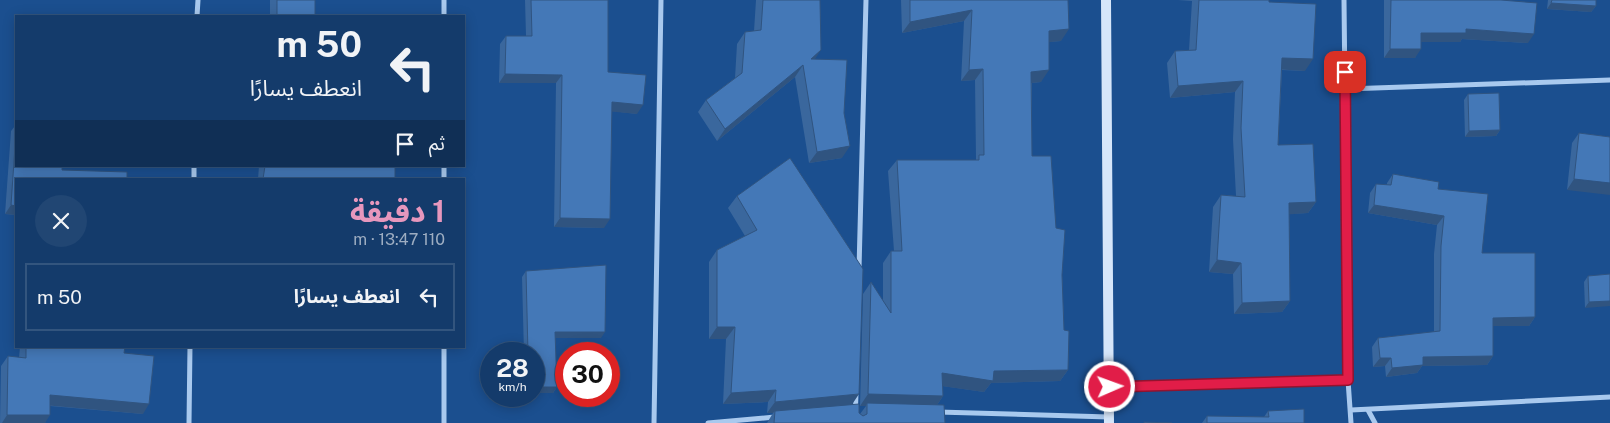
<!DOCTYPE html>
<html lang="ar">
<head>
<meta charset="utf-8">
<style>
	body { margin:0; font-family:"Public Sans","Noto Sans Arabic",sans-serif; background:#214673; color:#f1f3f6; direction:rtl; height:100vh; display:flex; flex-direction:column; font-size:19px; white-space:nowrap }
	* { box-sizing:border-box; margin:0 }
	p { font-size:16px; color:#9dadc1 }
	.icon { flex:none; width:28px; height:28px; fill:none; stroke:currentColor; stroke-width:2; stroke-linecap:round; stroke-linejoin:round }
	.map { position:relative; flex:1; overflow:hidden; direction:ltr }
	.drawer { position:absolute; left:15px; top:178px; width:450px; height:170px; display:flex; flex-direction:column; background:#143b6b; border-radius:0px; box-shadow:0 2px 12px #0003,0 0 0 1px #33557e; direction:rtl }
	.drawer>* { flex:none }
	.hud { position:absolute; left:15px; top:15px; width:450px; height:152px; border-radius:0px; box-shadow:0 2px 12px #0003,0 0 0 1px #33557e; direction:rtl; background:#143b6b; color:#f1f3f6; overflow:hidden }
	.speed { position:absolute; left:480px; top:342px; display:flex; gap:10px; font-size:25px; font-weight:700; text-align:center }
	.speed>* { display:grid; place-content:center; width:65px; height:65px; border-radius:50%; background:#143b6b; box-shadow:0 2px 12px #0003,0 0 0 1px #33557e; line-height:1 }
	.speed small { font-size:12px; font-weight:400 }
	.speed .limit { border:8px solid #d22; background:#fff; color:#111 }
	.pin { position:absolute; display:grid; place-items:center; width:42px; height:42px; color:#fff; margin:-21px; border-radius:10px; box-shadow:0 2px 8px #0006 }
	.me { position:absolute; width:55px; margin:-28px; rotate:88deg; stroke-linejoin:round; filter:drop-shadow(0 0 4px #0008) }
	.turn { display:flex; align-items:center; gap:18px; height:105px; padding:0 20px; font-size:22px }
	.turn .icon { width:65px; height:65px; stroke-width:2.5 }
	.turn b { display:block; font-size:35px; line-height:42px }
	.then { display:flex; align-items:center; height:48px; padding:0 20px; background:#0003; gap:10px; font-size:19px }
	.round { display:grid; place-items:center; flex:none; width:52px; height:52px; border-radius:26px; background:#214673 }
	.summary { display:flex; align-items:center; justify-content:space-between; height:85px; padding:0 20px }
	h1 { font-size:30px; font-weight:700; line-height:38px; color:#e797bd }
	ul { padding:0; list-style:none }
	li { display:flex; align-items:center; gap:15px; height:68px; margin:0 10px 8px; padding:0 10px; border:2px solid #33557e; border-radius:0px }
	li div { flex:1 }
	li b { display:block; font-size:19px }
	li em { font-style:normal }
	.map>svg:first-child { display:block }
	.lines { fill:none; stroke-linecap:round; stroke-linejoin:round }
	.street { stroke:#a9c9ee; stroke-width:5 }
	.secondary { stroke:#d6e6fa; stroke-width:10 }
	.wall { fill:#3a679d }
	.shaded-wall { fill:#305480 }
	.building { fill:#4478b7; stroke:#305480 }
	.route-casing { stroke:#92132f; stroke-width:12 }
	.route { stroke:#e11d48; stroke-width:9 }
</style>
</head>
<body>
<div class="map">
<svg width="1610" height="423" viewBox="0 0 1610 423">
	<rect width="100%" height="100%" fill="#1b4f8f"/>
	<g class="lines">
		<g class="street">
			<polyline points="1344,0 1348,380 1351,423"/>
			<polyline points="197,16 198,0"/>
			<polyline points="444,16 444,0"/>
			<polyline points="1346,89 1610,80"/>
			<polyline points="194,179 194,166"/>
			<polyline points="444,179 444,166"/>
			<polyline points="859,269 866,0"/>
			<polyline points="1110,387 1348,380"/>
			<polyline points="1351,410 1610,397"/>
			<polyline points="1368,410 1375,423"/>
			<polyline points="938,412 1109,417"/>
			<polyline points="189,423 190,346"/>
			<polyline points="444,423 444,346"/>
			<polyline points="654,423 661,0"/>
			<polyline points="708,423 775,417"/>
			<polyline points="855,423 856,393"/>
		</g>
		<polyline class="secondary" points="1106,0 1109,423"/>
	</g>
	<g class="wall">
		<polygon points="270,0 324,0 315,0 315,16 270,16"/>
		<polygon points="525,0 608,0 608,72 637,114 612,111 604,228 554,227 556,83 499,83 500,44 506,36 526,36"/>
		<polygon points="756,0 820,0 815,59 842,158 809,163 795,77 717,141 698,112 706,100 735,78 737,44 745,32 754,31"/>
		<polygon points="901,0 1068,0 1061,41 1049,42 1041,82 1032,83 1032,156 1056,228 1062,275 1064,330 1068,370 1060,381 991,383 984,392 943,386 943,396 937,405 945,423 767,423 773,413 767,413 768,402 723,404 726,339 709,339 709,262 717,250 745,236 728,208 737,196 790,158 852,404 860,414 866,406 860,406 863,294 871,282 883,301 883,263 891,251 894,251 888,171 897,160 976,160 975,80 961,81 964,21 902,33"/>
		<polygon points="1178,0 1269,0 1269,2 1305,71 1282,70 1278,145 1316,202 1308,213 1289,214 1290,301 1282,312 1234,314 1233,274 1209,272 1213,207 1221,195 1236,196 1233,139 1235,92 1170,98 1167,63 1175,51 1189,50 1192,1"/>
		<polygon points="1384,0 1501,0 1528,43 1462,39 1460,42 1421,42 1415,58 1384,58"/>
		<polygon points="1548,0 1596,0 1596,6 1591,12 1547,9"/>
		<polygon points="16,49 16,215 5,214 11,131 15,126"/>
		<polygon points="1468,94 1500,130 1496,136 1465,137 1464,100"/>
		<polygon points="1579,133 1610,137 1567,190 1572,143"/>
		<polygon points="259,166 395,166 395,179 258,179"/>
		<polygon points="1393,174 1438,189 1482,253 1535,317 1529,326 1493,326 1493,356 1487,365 1422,366 1417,373 1386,377 1385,366 1373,367 1372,347 1378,338 1434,332 1434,254 1437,225 1368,213 1370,193 1376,184 1387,185 1387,183"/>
		<polygon points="526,271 601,338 555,338 557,387 553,393 534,354 524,354 522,277"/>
		<polygon points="1610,274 1585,308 1584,282 1588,276"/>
		<polygon points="20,346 125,346 124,353 143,414 50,406 45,423 0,423 1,366 8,356 19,358"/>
		<polygon points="1268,411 1304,423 1202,423 1207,416 1264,417"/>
	</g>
	<g class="shaded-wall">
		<polygon points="1551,3 1596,6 1591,12 1547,9"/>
		<polygon points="972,10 964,21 902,33 910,22"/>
		<polygon points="1069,29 1061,41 1041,43 1049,31"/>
		<polygon points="1466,29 1534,34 1528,43 1462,39 1460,42 1415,42 1421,33"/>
		<polygon points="1390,49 1421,49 1415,58 1384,58"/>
		<polygon points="821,50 813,62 803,70 811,59"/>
		<polygon points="1282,58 1313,59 1305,71 1274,69"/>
		<polygon points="803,65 795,77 717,141 725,129"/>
		<polygon points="983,69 975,80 961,81 969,70"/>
		<polygon points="1049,70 1041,82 1023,84 1031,72"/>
		<polygon points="505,74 562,75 556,83 499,83"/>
		<polygon points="1243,81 1235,92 1170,98 1178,86"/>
		<polygon points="612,102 643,105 637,114 606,111"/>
		<polygon points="1500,130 1496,136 1465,137 1469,131"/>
		<polygon points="850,146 842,158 809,163 817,152"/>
		<polygon points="1574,179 1610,183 1610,195 1567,190"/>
		<polygon points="1316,202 1308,213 1281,215 1289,203"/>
		<polygon points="11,205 16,206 16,215 5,214"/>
		<polygon points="1374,205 1444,216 1437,225 1368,213"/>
		<polygon points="560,218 610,219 604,228 554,227"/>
		<polygon points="1217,260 1241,263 1233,274 1209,272"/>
		<polygon points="1290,301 1282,312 1234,314 1242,303"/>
		<polygon points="1610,301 1610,306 1585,308 1589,302"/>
		<polygon points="1535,317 1529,326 1487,326 1493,318"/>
		<polygon points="717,327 735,327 726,339 709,339"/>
		<polygon points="555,332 605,332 601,338 551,338"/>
		<polygon points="1493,356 1487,365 1422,366 1417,373 1386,377 1392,368 1423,357"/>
		<polygon points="1380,358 1391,358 1385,366 1373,367"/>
		<polygon points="1068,370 1060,381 991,383 984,392 934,385 942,373 994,371"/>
		<polygon points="534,387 557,387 553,393 534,393"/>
		<polygon points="776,390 768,402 723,404 731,393"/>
		<polygon points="859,394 851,406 775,411 773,413 767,413 775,402"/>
		<polygon points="868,394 943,396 935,408 867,403 866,406 860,406"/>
		<polygon points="50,395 149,404 143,414 44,405"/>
		<polygon points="7,415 50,415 45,423 2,423"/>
	</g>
	<g class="building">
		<rect x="277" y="0" width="38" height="16"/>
		<polygon points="531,0 608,0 608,72 646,75 643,105 612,102 610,219 560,218 562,75 505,74 506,36 532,36"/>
		<polygon points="763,0 820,0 821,50 811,59 847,60 844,113 850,146 817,152 803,65 725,129 706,100 742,73 745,32 761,30"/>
		<polygon points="910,0 1068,0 1069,29 1049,31 1049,70 1031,72 1032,156 1051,156 1056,228 1065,230 1062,275 1064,330 1069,331 1068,370 994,371 993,381 942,373 943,396 868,394 871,282 891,313 891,251 902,251 897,160 979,160 979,155 984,155 983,69 969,70 972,10 910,22"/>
		<polygon points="1199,0 1269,0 1269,2 1316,4 1313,59 1282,58 1278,145 1313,144 1316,202 1289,203 1290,301 1242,303 1241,263 1217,260 1221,195 1245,197 1241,128 1243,81 1178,86 1175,51 1196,50"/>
		<polygon points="1391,0 1501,0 1537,3 1534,34 1466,29 1466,33 1421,33 1421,49 1390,49"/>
		<polygon points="1552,0 1596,0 1596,6 1551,3"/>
		<polygon points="1499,93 1500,130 1469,131 1468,94"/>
		<polygon points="16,132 16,166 62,166 62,170 127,172 127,179 16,179 16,206 11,205"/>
		<polygon points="1579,133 1610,137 1610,183 1574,179"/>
		<polygon points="790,158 863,269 859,394 775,402 776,390 731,393 735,327 717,327 717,250 757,230 737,196"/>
		<polygon points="265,166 395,166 395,179 263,179"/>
		<polygon points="1393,174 1439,182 1438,189 1488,194 1482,253 1535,253 1535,317 1493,318 1493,356 1423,357 1423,365 1392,368 1391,358 1380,358 1378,338 1440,331 1441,246 1444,216 1374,205 1376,184 1391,185"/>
		<polygon points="606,265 605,332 555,332 557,387 534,387 534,354 528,354 526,271"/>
		<polygon points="1610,274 1610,301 1589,302 1588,276"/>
		<polygon points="26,346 125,346 124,353 154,356 149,404 50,395 50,415 7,415 8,356 26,358"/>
		<polygon points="867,403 944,405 945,423 774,423 775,411 859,404 859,413 863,416 867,414"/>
		<polygon points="1304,409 1304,423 1207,423 1207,416 1269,417 1268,411"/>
		<polygon points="1144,422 1172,423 1144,423"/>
	</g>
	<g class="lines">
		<g class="route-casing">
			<polyline id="route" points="1110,387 1348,380 1345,72"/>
		</g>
		<use href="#route" class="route"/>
	</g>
</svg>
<div class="speed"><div>28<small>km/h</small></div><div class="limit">30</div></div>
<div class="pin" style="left:1345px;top:72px;background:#d93025"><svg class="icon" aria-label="arrive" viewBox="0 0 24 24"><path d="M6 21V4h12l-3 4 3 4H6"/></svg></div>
<svg class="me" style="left:1110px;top:387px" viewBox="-20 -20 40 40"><circle r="17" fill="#e11d48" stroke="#fff" stroke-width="3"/><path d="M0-11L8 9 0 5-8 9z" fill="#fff"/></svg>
<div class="hud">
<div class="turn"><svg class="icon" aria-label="left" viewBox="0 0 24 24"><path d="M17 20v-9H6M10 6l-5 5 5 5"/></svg><div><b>50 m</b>انعطف يسارًا</div></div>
<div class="then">ثم<svg class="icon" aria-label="arrive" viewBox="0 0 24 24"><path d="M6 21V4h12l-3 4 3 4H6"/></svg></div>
</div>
<section class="drawer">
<div class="summary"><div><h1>1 دقيقة</h1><p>110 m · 13:47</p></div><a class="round"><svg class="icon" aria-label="close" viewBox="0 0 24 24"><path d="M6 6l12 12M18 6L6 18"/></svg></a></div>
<ul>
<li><svg class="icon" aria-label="left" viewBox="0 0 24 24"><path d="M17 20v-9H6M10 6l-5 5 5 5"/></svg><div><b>انعطف يسارًا</b></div><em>50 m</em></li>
</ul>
</section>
</div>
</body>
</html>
